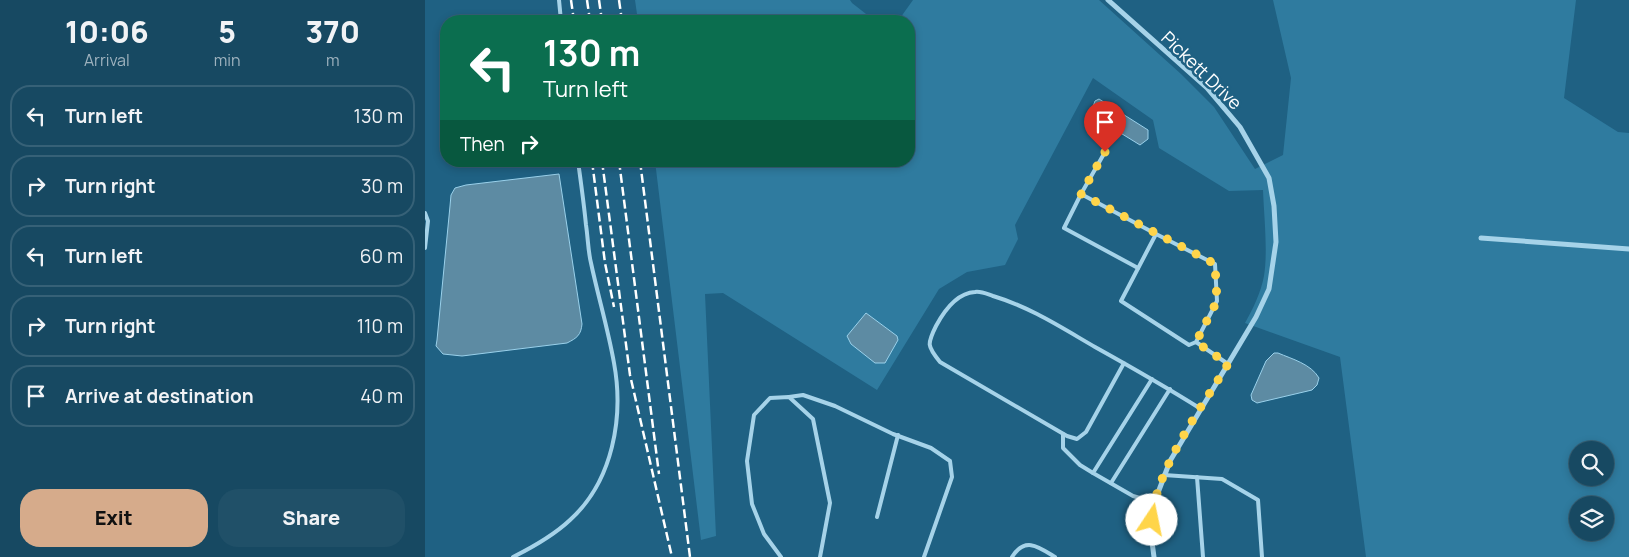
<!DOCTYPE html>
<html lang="en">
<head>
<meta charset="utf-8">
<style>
	body { margin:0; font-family:Manrope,sans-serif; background:#205068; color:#f1f3f6; height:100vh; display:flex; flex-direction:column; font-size:19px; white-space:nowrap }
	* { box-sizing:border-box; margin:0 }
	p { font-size:16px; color:#9eb2be }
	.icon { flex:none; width:28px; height:28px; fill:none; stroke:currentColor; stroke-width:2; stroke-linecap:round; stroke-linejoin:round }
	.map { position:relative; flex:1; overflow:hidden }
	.details { display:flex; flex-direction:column; background:#174962; width:425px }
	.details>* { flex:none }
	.guide { position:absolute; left:15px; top:15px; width:475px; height:152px; border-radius:20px; box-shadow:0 2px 8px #0003,0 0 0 1px #366177; background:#0b6e4f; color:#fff; overflow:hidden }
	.tools { position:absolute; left:1144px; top:441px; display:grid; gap:10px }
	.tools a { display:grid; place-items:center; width:45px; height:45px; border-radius:50%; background:#174962; box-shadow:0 2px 8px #0003,0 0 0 1px #366177; font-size:25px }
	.pin { position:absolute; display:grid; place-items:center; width:42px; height:42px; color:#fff; margin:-51px -21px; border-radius:50% 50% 50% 0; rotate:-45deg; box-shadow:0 0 5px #0007 }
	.pin .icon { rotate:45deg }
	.me { position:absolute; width:55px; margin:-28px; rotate:11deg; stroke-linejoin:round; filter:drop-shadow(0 0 4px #0008) }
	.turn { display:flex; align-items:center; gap:18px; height:105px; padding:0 20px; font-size:22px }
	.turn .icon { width:65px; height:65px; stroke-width:2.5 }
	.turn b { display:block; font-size:35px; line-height:42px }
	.then { display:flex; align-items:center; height:48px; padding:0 20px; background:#0003; gap:10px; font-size:19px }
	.eta { display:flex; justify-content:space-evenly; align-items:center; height:85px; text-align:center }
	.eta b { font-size:30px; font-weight:800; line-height:35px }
	.action { display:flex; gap:10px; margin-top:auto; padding:10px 20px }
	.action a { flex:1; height:58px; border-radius:20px; background:#d6ab8b; color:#111; font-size:20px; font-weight:800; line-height:58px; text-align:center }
	.action a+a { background:#205068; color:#f1f3f6 }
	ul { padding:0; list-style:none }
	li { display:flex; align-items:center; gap:15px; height:62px; margin:0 10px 8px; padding:0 10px; border:2px solid #366177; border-radius:20px }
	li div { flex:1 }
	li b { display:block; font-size:19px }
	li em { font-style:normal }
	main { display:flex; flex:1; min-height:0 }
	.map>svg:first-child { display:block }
	.green { fill:#2f7b9f; fill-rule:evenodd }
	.water { fill:#5d8ba3; stroke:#9ad1eb }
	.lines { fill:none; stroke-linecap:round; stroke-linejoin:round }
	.service { stroke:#a6d3e9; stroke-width:4 }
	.minor { stroke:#a6d3e9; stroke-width:5 }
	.rail { stroke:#fff; stroke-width:2.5; stroke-dasharray:9 4; stroke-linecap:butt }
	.route { stroke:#ffd54a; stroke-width:9; stroke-dasharray:0 16.2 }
	.labels { text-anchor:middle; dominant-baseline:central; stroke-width:5; stroke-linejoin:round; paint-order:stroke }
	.street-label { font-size:18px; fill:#fff; stroke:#1f6183 }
</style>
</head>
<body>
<main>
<section class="details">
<div class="eta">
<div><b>10:06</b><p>Arrival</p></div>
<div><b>5</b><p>min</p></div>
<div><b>370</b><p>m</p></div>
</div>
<ul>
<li><svg class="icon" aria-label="left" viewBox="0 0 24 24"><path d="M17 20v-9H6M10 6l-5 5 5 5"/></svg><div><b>Turn left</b></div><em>130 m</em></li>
<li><svg class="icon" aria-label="right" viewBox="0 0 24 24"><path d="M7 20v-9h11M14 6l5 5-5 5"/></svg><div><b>Turn right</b></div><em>30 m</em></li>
<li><svg class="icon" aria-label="left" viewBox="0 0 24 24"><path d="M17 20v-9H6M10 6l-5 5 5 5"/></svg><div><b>Turn left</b></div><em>60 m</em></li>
<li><svg class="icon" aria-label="right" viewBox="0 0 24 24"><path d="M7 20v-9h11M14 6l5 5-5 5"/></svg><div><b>Turn right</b></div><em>110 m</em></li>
<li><svg class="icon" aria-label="arrive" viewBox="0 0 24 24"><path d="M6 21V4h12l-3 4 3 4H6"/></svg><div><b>Arrive at destination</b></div><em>40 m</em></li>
</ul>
<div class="action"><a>Exit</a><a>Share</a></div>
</section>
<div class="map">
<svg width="1204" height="557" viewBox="0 0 1204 557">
	<rect width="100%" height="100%" fill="#1f6183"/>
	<g class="green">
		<polygon points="210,0 425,0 427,3 450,21 213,21"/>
		<path d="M488 0H674L756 74 789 107 830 169 858 155 866 78 848 0H1151L1139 98 1193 132 1204 133V557H941L915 357 820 323C828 309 836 292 839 276 843 251 839 216 838 190L804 191 734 148 728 120 668 78 590 225 593 239 580 265 542 272 514 289 452 390 298 293 280 294 291 536 276 540 230 161H484V21H473ZM1152 450H1180V478H1152ZM1152 505H1180V532H1152Z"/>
	</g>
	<g class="water">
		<polygon points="674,99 723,130 723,139 715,145 668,116 666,112 670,101"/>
		<path d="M134 174 157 324C156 335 152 338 142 343L37 356 18 354 11 346 12 340 25 206 26 195 30 188 41 185Z"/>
		<polygon points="441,313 472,336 473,340 460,363 450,363 426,344 422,336"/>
		<path d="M849 353H853C867 359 886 364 894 378L892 385 887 390 832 403 827 400 826 395 841 361Z"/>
	</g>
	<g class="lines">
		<g class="service">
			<polyline points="134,0 136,21"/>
			<polyline points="680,152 656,194 731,234"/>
			<polyline points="656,194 639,228 713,268"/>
			<polyline points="0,213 3,221 0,248"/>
			<polyline points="771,342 764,345 696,301 731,234 790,264 792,301 771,342 803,364"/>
			<path d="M699 363 661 432 652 439 642 436 515 362C502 346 502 344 511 326 519 311 532 293 550 292 556 291 562 294 568 296 605 307 637 328 670 347 706 367 741 387 776 409"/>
			<polyline points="727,379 668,473 708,496 729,502"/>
			<polyline points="364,397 378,395 410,406 468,434 506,448 525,461 527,477 499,557"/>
			<polyline points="638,434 638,448 655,465 668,473"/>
			<polyline points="739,475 797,479 833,500 837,557"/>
			<polyline points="772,477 778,557"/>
			<polyline points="686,483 745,389"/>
			<polyline points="452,517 473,435"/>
			<path d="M88 557C108 547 128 536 145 520 188 481 199 417 189 363 183 329 173 296 166 263 163 251 163 238 161 225 159 204 156 183 153 161"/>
			<polyline points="356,557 339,534 327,504 322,461 329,415 345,398 364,397 388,419 405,503 395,557"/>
			<path d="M587 557C600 536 614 547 630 557"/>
		</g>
		<g class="minor">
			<polyline points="683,0 782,88 815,127 844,178 849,206 851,242 844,289 831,317 745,461 728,506 726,534 729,557"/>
			<polyline points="1056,238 1204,249"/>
		</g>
		<g class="rail">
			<polyline points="146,0 149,21"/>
			<polyline points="162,0 165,21"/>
			<polyline points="174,0 177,21"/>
			<polyline points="194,0 197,21"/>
			<polyline points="167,161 180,263 189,307"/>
			<polyline points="177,161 205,375 247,557"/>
			<polyline points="194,161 234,474"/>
			<polyline points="215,161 265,557"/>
		</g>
	</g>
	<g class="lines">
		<path class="route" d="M680 152 656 194 790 264 792 301 771 342 803 364C777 407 730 470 727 520"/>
	</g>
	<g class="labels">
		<g class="street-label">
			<text transform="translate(777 70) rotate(44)">Pickett Drive</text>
		</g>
	</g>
</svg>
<div class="tools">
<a><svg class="icon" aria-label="search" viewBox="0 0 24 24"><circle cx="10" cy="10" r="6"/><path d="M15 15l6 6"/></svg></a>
<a><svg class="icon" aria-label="layers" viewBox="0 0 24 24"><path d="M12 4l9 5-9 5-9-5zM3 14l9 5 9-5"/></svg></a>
</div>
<div class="pin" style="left:680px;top:152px;background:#d93025"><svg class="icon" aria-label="arrive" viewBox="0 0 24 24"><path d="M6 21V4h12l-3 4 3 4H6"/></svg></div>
<svg class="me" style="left:727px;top:520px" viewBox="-20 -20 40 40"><circle r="19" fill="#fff"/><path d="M0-13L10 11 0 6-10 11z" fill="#ffd54a"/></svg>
<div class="guide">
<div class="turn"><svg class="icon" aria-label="left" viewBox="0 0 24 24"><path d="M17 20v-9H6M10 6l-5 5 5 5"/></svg><div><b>130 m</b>Turn left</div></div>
<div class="then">Then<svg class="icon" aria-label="right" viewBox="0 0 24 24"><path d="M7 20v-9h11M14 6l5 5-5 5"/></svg></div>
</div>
</div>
</main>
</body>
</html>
